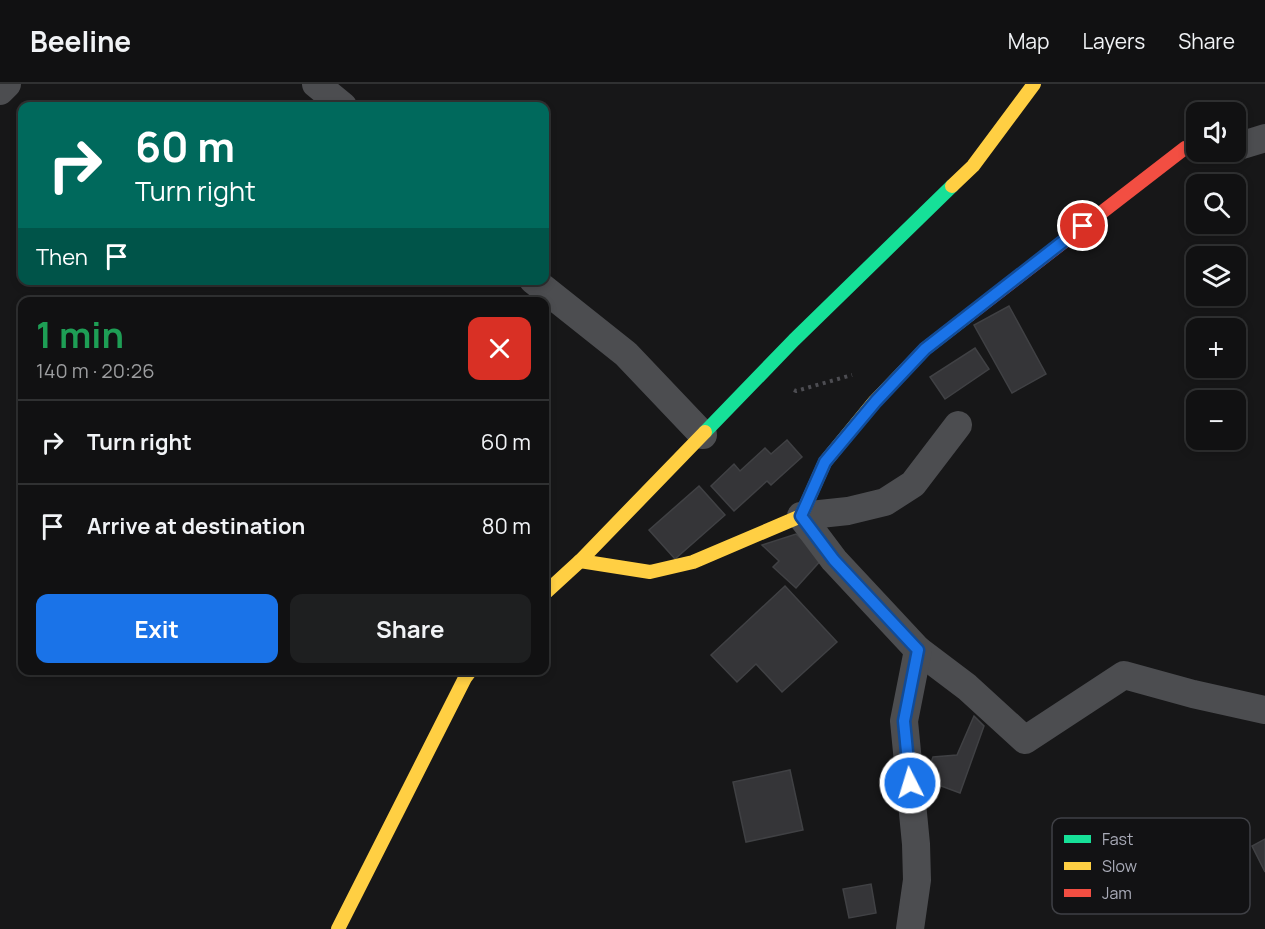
<!DOCTYPE html>
<html lang="en">
<head>
<meta charset="utf-8">
<style>
	body { margin:0; font-family:Manrope,sans-serif; background:#1e1f20; color:#f1f3f6; height:100vh; display:flex; flex-direction:column; font-size:22px; white-space:nowrap }
	* { box-sizing:border-box; margin:0 }
	p { font-size:20px; color:#9c9d9f }
	.icon { flex:none; width:33px; height:33px; fill:none; stroke:currentColor; stroke-width:2; stroke-linecap:round; stroke-linejoin:round }
	.map { position:relative; flex:1; overflow:hidden }
	.drawer { position:absolute; left:18px; top:213px; width:531px; height:378px; display:flex; flex-direction:column; background:#111112; border-radius:12px; box-shadow:0 3px 9px #0003,0 0 0 2px #303132 }
	.drawer>* { flex:none }
	.hud { position:absolute; left:18px; top:18px; width:531px; height:183px; border-radius:12px; box-shadow:0 3px 9px #0003,0 0 0 2px #303132; background:#00695c; color:#fff; overflow:hidden }
	.controls { position:absolute; left:1186px; top:18px; display:grid; gap:12px }
	.controls a { display:grid; place-items:center; width:60px; height:60px; border-radius:12px; background:#111112; box-shadow:0 3px 9px #0003,0 0 0 2px #303132; font-size:30px }
	.pin { position:absolute; display:grid; place-items:center; width:51px; height:51px; color:#fff; margin:-26px; border:3px solid #fff; border-radius:50%; box-shadow:0 2px 6px #0007 }
	.me { position:absolute; width:66px; margin:-33px; rotate:355deg; stroke-linejoin:round; filter:drop-shadow(0 0 4px #0008) }
	.turn { display:flex; align-items:center; gap:21px; height:126px; padding:0 18px; font-size:27px }
	.turn .icon { width:78px; height:78px; stroke-width:2.5 }
	.turn b { display:block; font-size:42px; line-height:51px }
	.then { display:flex; align-items:center; height:57px; padding:0 18px; background:#0003; gap:12px; font-size:22px }
	.round { display:grid; place-items:center; flex:none; width:63px; height:63px; border-radius:12px; background:#1e1f20 }
	.summary { display:flex; align-items:center; justify-content:space-between; height:102px; padding:0 18px }
	h1 { font-size:36px; font-weight:700; line-height:45px; color:#1e9e55 }
	.cta { display:flex; gap:12px; margin-top:auto; padding:12px 18px }
	.cta a { flex:1; height:69px; border-radius:12px; background:#1a73e8; color:#fff; font-size:24px; font-weight:700; line-height:69px; text-align:center }
	.cta a+a { background:#1e1f20; color:#f1f3f6 }
	ul { padding:0; list-style:none }
	li { display:flex; align-items:center; gap:18px; height:84px; padding:0 18px; border-top:2px solid #303132 }
	li div { flex:1 }
	li b { display:block; font-size:22px }
	li em { font-style:normal }
	header { display:flex; align-items:center; gap:36px; box-sizing:border-box; height:84px; padding:0 30px; background:#111112; border-bottom:2px solid #303132 }
	header strong { font-size:28px }
	nav { display:flex; gap:33px; margin-inline-start:auto; font-size:21px }
	.map>svg:first-child { display:block }
	.building { fill:#353538; stroke:#404144; stroke-width:1.5 }
	.lines { fill:none; stroke-linecap:round; stroke-linejoin:round }
	.path { stroke:#4d4d52; stroke-width:4; stroke-dasharray:3 4.5; stroke-linecap:butt }
	.street { stroke:#4c4d50; stroke-width:28 }
	.fast { stroke:#16e098; stroke-width:14 }
	.slow { stroke:#ffcf43; stroke-width:14 }
	.jam { stroke:#f24e42; stroke-width:14 }
	.route-casing { stroke:#114b97; stroke-width:15 }
	.route { stroke:#1a73e8; stroke-width:10 }
	.key { fill:#121214; stroke:#3f4045; stroke-width:1.5 }
	.key-label { font-size:16px; fill:#a9abb8 }
</style>
</head>
<body>
<header>
<strong>Beeline</strong>
<nav><a>Map</a><a>Layers</a><a>Share</a></nav>
</header>
<div class="map">
<svg width="1265" height="845" viewBox="0 0 1265 845">
	<rect width="100%" height="100%" fill="#171718"/>
	<g class="building">
		<polygon points="1009,222 1046,290 1012,309 974,241"/>
		<polygon points="975,264 989,285 945,315 930,293"/>
		<polygon points="787,356 802,373 771,401 767,397 734,427 711,402 734,380 740,387 765,364 771,370"/>
		<polygon points="699,402 725,431 675,475 649,446"/>
		<polygon points="796,450 823,474 796,504 773,483 779,477 762,461"/>
		<polygon points="785,502 837,558 782,608 756,580 737,598 711,571"/>
		<polygon points="974,632 984,642 960,709 925,696 933,673 957,671"/>
		<polygon points="790,686 803,746 746,758 733,698"/>
		<polygon points="1265,755 1265,788 1252,762"/>
		<polygon points="871,800 876,829 849,834 843,805"/>
	</g>
	<g class="lines">
		<polyline class="path" points="794,306 796,307 852,291"/>
		<g class="street">
			<polyline points="316,0 343,22"/>
			<polyline points="0,7 7,0"/>
			<polyline points="1236,63 1265,54"/>
			<polyline points="533,196 626,270 703,351"/>
			<polyline points="958,341 913,400 885,418 848,427 801,432 834,476 918,566 967,603 1025,656 1124,591 1193,610 1265,626"/>
			<polyline points="910,845 917,796 916,760 904,637 918,566"/>
		</g>
		<polyline class="fast" points="705,348 794,256 952,102"/>
		<g class="slow">
			<polyline points="952,102 973,82 1034,0"/>
			<polyline points="580,477 650,488 693,478 801,432 825,378 875,317 925,265 969,231"/>
			<polyline points="544,510 580,477 705,348"/>
			<polyline points="338,845 465,594 471,586"/>
		</g>
		<polyline class="jam" points="969,231 1185,64 1197,64"/>
	</g>
	<g class="lines">
		<g class="route-casing">
			<polyline id="route" points="910,699 904,637 918,566 834,476 801,432 825,378 876,317 925,265 1083,142"/>
		</g>
		<use href="#route" class="route"/>
	</g>
	<rect x="1052" y="734" width="198" height="96" rx="9" class="key"/>
	<rect x="1064" y="751" width="27" height="8" fill="#16e098"/>
	<rect x="1064" y="778" width="27" height="8" fill="#ffcf43"/>
	<rect x="1064" y="805" width="27" height="8" fill="#f24e42"/>
	<g class="key-label">
		<text x="1102" y="761">Fast</text>
		<text x="1102" y="788">Slow</text>
		<text x="1102" y="815">Jam</text>
	</g>
</svg>
<div class="controls">
<a><svg class="icon" aria-label="sound" viewBox="0 0 24 24"><path d="M4 9h4l5-4v14l-5-4H4zM17 9q2 3 0 6"/></svg></a>
<a><svg class="icon" aria-label="search" viewBox="0 0 24 24"><circle cx="10" cy="10" r="6"/><path d="M15 15l6 6"/></svg></a>
<a><svg class="icon" aria-label="layers" viewBox="0 0 24 24"><path d="M12 4l9 5-9 5-9-5zM3 14l9 5 9-5"/></svg></a>
<a>+</a>
<a>−</a>
</div>
<div class="pin" style="left:1083px;top:142px;background:#d93025"><svg class="icon" aria-label="arrive" viewBox="0 0 24 24"><path d="M6 21V4h12l-3 4 3 4H6"/></svg></div>
<svg class="me" style="left:910px;top:699px" viewBox="-20 -20 40 40"><circle r="17" fill="#1a73e8" stroke="#fff" stroke-width="3"/><path d="M0-11L8 9 0 5-8 9z" fill="#fff"/></svg>
<div class="hud">
<div class="turn"><svg class="icon" aria-label="right" viewBox="0 0 24 24"><path d="M7 20v-9h11M14 6l5 5-5 5"/></svg><div><b>60 m</b>Turn right</div></div>
<div class="then">Then<svg class="icon" aria-label="arrive" viewBox="0 0 24 24"><path d="M6 21V4h12l-3 4 3 4H6"/></svg></div>
</div>
<section class="drawer">
<div class="summary"><div><h1>1 min</h1><p>140 m · 20:26</p></div><a class="round" style="background:#d93025;color:#fff"><svg class="icon" aria-label="close" viewBox="0 0 24 24"><path d="M6 6l12 12M18 6L6 18"/></svg></a></div>
<ul>
<li><svg class="icon" aria-label="right" viewBox="0 0 24 24"><path d="M7 20v-9h11M14 6l5 5-5 5"/></svg><div><b>Turn right</b></div><em>60 m</em></li>
<li><svg class="icon" aria-label="arrive" viewBox="0 0 24 24"><path d="M6 21V4h12l-3 4 3 4H6"/></svg><div><b>Arrive at destination</b></div><em>80 m</em></li>
</ul>
<div class="cta"><a>Exit</a><a>Share</a></div>
</section>
</div>
</body>
</html>
